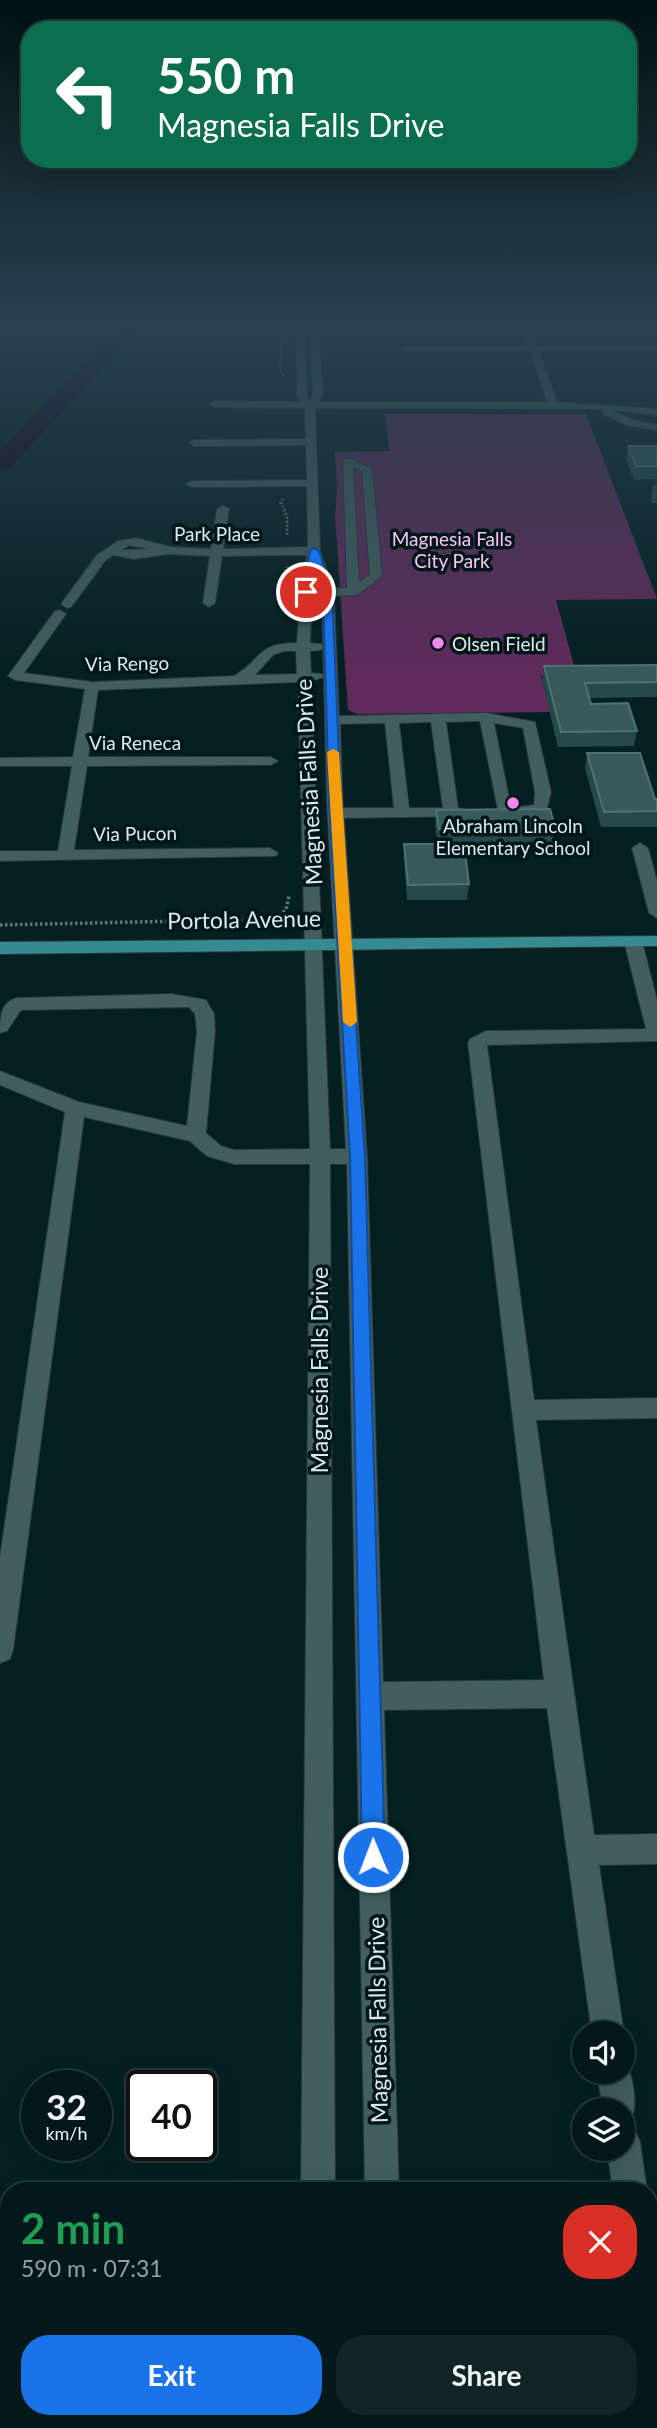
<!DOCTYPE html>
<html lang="en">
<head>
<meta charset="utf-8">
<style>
	body { margin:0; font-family:Lato,sans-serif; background:#112527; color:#f1f3f6; height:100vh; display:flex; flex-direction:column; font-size:26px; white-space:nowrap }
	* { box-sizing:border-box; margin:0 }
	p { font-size:23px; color:#97a0a2 }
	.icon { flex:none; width:38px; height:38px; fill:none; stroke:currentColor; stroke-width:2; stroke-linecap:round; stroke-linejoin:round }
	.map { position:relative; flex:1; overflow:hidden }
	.details { position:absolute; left:0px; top:2182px; width:658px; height:247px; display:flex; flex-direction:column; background:#03181a; border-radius:28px 28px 0 0; box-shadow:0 7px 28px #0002,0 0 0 2px #243739 }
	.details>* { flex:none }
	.top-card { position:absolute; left:21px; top:21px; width:616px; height:147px; border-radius:28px; box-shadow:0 7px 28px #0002,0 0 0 2px #243739; background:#0b6e4f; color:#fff; overflow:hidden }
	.controls { position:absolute; left:572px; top:2021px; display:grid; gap:14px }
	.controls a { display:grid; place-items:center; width:63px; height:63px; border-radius:50%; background:#03181a; box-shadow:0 7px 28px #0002,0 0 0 2px #243739; font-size:35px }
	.speed { position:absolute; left:21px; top:2070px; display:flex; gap:14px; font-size:35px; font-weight:700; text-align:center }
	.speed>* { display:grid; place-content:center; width:91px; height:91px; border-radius:50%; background:#03181a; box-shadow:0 7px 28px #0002,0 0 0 2px #243739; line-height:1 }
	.speed small { font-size:18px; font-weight:400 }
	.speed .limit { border:4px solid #111; border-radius:10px; background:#fff; color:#111 }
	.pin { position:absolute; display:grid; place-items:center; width:60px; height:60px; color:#fff; margin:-30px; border:4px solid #fff; border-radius:50%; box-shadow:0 2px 7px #0007 }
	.me { position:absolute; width:77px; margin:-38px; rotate:359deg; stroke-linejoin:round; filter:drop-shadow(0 0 5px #0008) }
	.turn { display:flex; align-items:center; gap:24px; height:147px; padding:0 21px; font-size:32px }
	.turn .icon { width:91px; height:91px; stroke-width:2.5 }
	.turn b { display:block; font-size:49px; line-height:60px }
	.round { display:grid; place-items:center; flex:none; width:74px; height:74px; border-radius:28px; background:#112527 }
	.summary { display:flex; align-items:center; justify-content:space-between; height:119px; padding:0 21px }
	h1 { font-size:42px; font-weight:700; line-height:52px; color:#1e9e55 }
	.primary-button { display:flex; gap:14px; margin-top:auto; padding:14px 21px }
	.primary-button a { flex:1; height:80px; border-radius:28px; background:#1a73e8; color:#fff; font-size:28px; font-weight:700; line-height:80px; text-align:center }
	.primary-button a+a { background:#112527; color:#f1f3f6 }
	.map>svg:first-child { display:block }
	.green { fill:#5e2b5b }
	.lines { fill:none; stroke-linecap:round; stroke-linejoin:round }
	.river { fill:#160015; fill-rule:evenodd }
	.minor-casing { stroke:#2c3638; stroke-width:2 }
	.major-casing { stroke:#2c3638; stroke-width:2 }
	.path-far2 { stroke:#62787a; stroke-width:2; stroke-dasharray:2 2; stroke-linecap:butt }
	.path-far1 { stroke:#62787a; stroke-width:2.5; stroke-dasharray:2 2; stroke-linecap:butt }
	.path { stroke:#62787a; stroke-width:3.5; stroke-dasharray:2.5 2.5; stroke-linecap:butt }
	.minor { fill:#425e60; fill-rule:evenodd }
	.major { fill:#358b91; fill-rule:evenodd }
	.wall { fill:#26494c }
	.building { fill:#395a5d; stroke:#527174; stroke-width:2 }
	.route { fill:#1a73e8; stroke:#114b97; stroke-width:2 }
	.slow { fill:#f59e0b }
	.poi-dot { fill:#f589ee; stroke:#001618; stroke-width:2.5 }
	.labels { text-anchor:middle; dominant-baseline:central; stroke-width:7; stroke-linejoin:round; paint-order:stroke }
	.far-street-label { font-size:19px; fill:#dbeaec; stroke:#001618 }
	.far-park-label { font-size:19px; fill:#f9c6f4; stroke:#001618 }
	.far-poi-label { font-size:19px; fill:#dbeaec; stroke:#001618; text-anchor:start }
	.street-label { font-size:23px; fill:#dbeaec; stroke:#001618 }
</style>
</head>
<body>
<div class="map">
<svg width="657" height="2428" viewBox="0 0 657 2428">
	<rect width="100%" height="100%" fill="#042022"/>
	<polygon class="green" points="385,414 586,414 657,599 556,600 577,676 541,676 550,712 357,714 348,710 335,515 337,489 335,452 389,451"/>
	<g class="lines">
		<polygon class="river" points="122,325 144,325 9,469 0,471 0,450"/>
		<g class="minor-casing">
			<g id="minor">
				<path d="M296 325H304L307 396 310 400 313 394 310 325H318L323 394 318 402H547L530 351 405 352 400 349 405 346H528L521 325H530L537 346 657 345V351H539L557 402 657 409V415L611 410 635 421 657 424V430L629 426 603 414 604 410 601 409 315 408 320 551 333 588H347L343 459H351L372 469 382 576 357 595 334 596 339 716 486 713 535 722 551 792 546 812 513 817 499 815 480 721 446 722 458 808 468 810 471 813 468 816 344 818 367 1156 383 1682 544 1680 468 1043 470 1039 486 1031 646 1029 624 941 633 936 642 941 657 1000V1041L487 1045 534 1400 657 1398V1418L536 1420 594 1835 657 1834V1864L599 1865 624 2034 623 2037V2034H592L547 1708 384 1710 399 2191H365L347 1164H330L335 2191H301L310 1164H234L207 1156 190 1141 84 1117 13 1650 10 1659 0 1663V1557L65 1112 0 1085V1071L79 1102 187 1126 197 1031 195 1014 189 1007 21 1010 7 1031 0 1033C0 1019 0 1003 16 998L172 994 206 1000 214 1014 215 1031 206 1133 221 1146 234 1150 310 1149 298 682 98 690 88 757H271L278 761 271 765 87 766 74 850 270 848 278 853 276 856 0 861V851H58L72 766H0V758L73 757 85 689 15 680 8 676 55 611 60 610 66 614 24 673 92 682 234 676C263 659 256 643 297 643L300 592 307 555 222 556 215 603 209 607 203 603 210 556 169 554 134 559 113 555 105 561 71 607 67 608 61 604 97 555 118 541 136 538 171 547 211 549 217 509 223 506 229 509 223 549 308 547 307 486 192 487 186 484 192 481 307 480 306 445 194 446 189 443 194 440 306 439 305 408 215 407 210 404 215 401 301 402 297 396ZM353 467 362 471 370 575 359 582ZM129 545 150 549 122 550ZM316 574 320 588H313ZM312 596H322L327 803 346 1149H330L311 681 324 677 322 674 311 673 310 651 321 650 323 647 321 644 310 643ZM284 651H296L297 674 255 675 273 655ZM431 722 443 808H409L399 723ZM385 723 394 808H343L340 724ZM494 723 523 728 535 792 534 805 511 808Z"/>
				<polygon points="640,843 648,848 657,881 657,918 649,913 632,848"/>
				<path d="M623 2060C634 2075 638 2104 631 2122L623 2125V2110H603L597 2072H623Z"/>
				<polygon points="623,2125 635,2130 640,2142 647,2191 613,2191 607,2149 623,2149"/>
				<rect x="649" y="2219" width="8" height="34"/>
				<polygon points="649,2318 657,2321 657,2415 649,2411"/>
				<rect x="300" y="2420" width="38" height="8"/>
				<rect x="368" y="2420" width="38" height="8"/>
			</g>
		</g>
		<g class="major-casing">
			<polygon id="major" points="657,936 657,946 0,954 0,942"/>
		</g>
		<g class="path-far2">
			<polyline points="281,339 280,371 284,377"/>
			<polyline points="280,504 283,498"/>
		</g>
		<g class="path-far1">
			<polyline points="281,502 287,517 287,535"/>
			<polyline points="286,594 281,581 287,567"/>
		</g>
		<polyline class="path" points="0,925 273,919 286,910 289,896"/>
		<use href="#minor" class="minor"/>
		<use href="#major" class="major"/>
	</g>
	<g class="wall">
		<polygon points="628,446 657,446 657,479 634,480 626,459"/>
		<polygon points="657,481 657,503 652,503 651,498 653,485 656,484"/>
		<polygon points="657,665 657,697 589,698 591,704 637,731 634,746 558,747 542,680 544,666"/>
		<polygon points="587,753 655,799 657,799 657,827 601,827 585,768"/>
		<polygon points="436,810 555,827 552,843 438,844 435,826"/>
		<polygon points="404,844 469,884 467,900 407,900 404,860"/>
	</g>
	<g class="building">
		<polygon points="628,446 657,446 657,466 636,466"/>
		<polygon points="657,665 657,682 585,683 591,704 628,703 637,731 561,732 544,666"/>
		<polygon points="587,753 640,753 655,799 657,799 657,811 604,812"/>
		<polygon points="550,809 555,827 439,829 436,810"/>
		<polygon points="404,844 464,844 469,884 408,885"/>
	</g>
	<linearGradient id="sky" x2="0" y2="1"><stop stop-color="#021213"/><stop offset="0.49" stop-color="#29424f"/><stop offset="1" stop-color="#29424f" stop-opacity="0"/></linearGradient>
	<rect width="657" height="665" fill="url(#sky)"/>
	<polygon class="route" points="314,548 319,551 332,592 341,803 365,1156 385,1857 381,1865 373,1869 365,1865 362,1857 350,1156 329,803 323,592 315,568 310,592 306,595 301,592 310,551"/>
	<polygon class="slow" points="333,749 339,752 357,1022 350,1027 343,1022 327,752"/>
	<g class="poi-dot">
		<circle cx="438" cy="643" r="7"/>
		<circle cx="513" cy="803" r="7"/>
	</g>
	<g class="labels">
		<g class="far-street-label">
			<text x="217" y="533">Park Place</text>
			<text transform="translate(127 663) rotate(-1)">Via Rengo</text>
			<text x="135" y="742">Via Reneca</text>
			<text transform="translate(135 833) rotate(-1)">Via Pucon</text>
		</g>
		<g class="far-park-label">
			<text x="452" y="538">Magnesia Falls<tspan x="452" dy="22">City Park</tspan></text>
		</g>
		<g class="far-poi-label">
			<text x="452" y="643">Olsen Field</text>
			<text x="513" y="825" text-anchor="middle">Abraham Lincoln<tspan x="513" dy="22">Elementary School</tspan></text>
		</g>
		<g class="street-label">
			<text transform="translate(308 782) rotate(-93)">Magnesia Falls Drive</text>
			<text transform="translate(244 919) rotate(-1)">Portola Avenue</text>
			<text transform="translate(319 1370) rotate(-90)">Magnesia Falls Drive</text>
			<text transform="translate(377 2020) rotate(-91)">Magnesia Falls Drive</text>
		</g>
	</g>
</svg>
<div class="controls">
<a><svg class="icon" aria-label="sound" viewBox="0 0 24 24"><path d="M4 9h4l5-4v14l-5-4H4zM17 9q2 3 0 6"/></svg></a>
<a><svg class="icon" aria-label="layers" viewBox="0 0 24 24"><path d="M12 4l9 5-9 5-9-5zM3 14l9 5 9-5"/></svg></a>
</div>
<div class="speed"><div>32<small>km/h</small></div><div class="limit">40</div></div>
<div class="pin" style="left:306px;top:592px;background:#d93025"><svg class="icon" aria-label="arrive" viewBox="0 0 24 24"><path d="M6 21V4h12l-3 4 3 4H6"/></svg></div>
<svg class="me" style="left:373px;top:1857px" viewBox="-20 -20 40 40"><circle r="17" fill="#1a73e8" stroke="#fff" stroke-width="3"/><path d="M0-11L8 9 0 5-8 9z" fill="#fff"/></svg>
<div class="top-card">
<div class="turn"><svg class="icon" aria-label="left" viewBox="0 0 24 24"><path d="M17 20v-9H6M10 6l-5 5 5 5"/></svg><div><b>550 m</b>Magnesia Falls Drive</div></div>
</div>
<section class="details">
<div class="summary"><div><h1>2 min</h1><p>590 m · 07:31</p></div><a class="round" style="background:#d93025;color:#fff"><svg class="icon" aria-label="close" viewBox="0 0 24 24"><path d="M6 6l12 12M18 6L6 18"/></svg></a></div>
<div class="primary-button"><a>Exit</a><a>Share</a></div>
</section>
</div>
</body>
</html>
